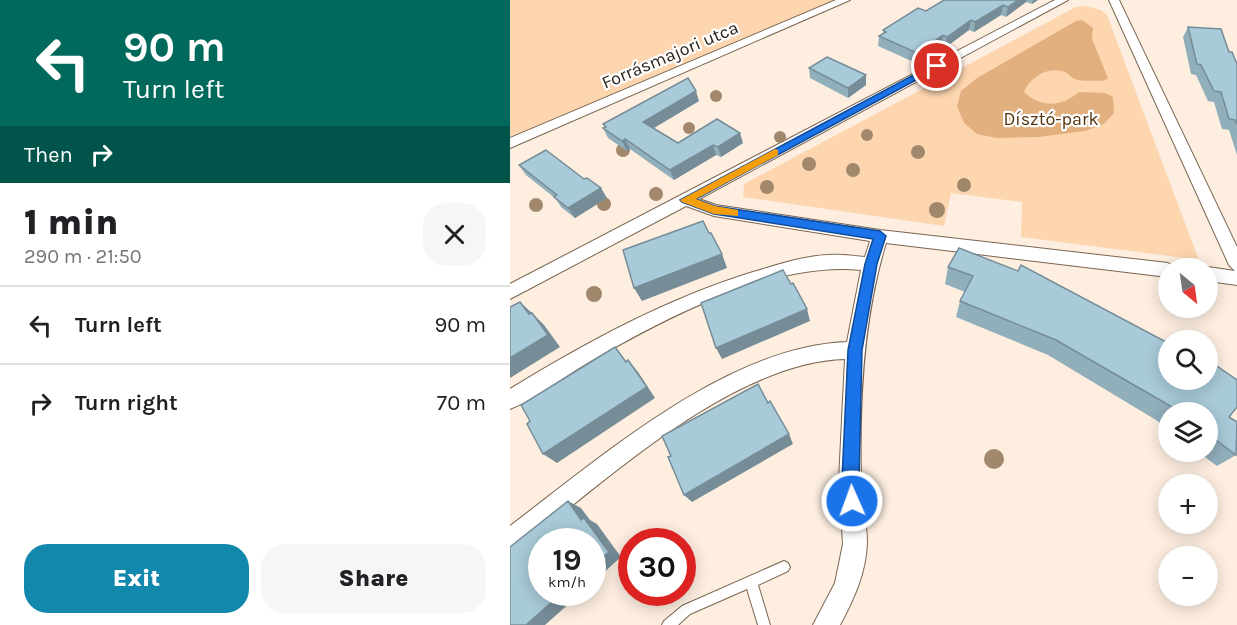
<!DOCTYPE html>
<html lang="en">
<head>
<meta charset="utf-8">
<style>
	body { margin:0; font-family:Karla,sans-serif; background:#f6f6f6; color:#202124; height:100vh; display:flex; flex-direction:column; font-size:22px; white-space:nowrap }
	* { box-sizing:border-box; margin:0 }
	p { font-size:20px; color:#757577 }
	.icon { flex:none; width:33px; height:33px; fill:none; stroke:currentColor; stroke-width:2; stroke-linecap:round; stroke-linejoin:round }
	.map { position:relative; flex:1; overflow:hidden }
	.side { display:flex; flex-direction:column; background:#fff; width:510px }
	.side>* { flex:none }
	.hud { background:#00695c; color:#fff; overflow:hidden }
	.needle { width:39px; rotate:151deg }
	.controls { position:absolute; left:648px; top:258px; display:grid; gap:12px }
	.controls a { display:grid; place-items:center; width:60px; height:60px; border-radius:50%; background:#fff; box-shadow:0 3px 15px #0003; font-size:30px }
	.speed { position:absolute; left:18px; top:528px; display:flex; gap:12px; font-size:30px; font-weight:700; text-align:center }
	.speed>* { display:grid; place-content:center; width:78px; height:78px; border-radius:50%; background:#fff; box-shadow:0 3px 15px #0003; line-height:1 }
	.speed small { font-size:15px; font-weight:400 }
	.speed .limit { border:9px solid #d22; background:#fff; color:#111 }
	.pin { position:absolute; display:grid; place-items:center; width:51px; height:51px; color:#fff; margin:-26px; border:3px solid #fff; border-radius:50%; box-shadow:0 2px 6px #0007 }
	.me { position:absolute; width:66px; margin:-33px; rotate:358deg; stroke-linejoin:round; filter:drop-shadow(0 0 4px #0008) }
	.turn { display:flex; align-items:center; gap:21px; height:126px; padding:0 24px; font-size:27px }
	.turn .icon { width:78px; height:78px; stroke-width:2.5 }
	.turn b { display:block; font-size:42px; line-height:51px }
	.then { display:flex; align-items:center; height:57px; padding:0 24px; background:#0003; gap:12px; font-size:22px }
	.round { display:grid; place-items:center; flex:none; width:63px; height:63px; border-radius:24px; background:#f6f6f6 }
	.head { display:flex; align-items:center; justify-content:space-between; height:102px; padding:0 24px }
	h1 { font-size:36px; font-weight:800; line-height:45px }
	.cta { display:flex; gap:12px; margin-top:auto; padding:12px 24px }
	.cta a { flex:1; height:69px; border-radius:24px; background:#1288ac; color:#fff; font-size:24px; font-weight:800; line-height:69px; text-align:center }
	.cta a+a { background:#f6f6f6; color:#202124 }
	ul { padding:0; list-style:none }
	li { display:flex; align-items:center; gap:18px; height:78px; padding:0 24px; border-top:2px solid #e0e0e0 }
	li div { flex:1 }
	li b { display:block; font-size:22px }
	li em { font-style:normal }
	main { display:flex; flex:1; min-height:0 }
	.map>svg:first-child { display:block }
	.green { fill:#fdd6b0 }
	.water { fill:#e2b07e }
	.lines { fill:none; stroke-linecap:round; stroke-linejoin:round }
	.service-casing { stroke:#7a6550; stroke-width:2 }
	.minor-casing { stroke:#7a6550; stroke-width:2 }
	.service { fill:#fff; fill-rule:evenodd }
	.minor { fill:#fff; fill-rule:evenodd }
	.tree { fill:#a1886c }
	.wall { fill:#91aebb }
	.shaded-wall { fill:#768d98 }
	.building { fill:#a9cad9; stroke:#768d98; stroke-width:1.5 }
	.route { fill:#1a73e8; stroke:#114b97; stroke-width:1.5 }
	.slow { fill:#f59e0b }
	.labels { text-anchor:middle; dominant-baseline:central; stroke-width:4.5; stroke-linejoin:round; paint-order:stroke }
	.far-street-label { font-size:18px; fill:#2b221a; stroke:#fff }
	.far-park-label { font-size:18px; fill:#55340d; stroke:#fff }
</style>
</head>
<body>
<main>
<section class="side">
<div class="hud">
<div class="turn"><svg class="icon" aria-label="left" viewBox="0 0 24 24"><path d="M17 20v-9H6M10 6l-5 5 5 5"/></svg><div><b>90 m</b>Turn left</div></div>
<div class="then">Then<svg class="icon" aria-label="right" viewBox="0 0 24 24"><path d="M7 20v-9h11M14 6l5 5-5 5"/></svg></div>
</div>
<div class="head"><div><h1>1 min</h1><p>290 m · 21:50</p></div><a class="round"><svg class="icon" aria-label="close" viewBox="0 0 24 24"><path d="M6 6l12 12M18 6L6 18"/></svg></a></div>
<ul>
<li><svg class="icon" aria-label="left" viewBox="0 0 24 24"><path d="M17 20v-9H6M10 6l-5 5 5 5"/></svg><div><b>Turn left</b></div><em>90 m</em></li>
<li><svg class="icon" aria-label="right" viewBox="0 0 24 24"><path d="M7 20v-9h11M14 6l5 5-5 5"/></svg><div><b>Turn right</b></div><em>70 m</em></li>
</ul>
<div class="cta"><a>Exit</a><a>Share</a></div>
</section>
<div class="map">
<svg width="727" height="625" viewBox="0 0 727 625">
	<rect width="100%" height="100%" fill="#fdeee0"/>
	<g class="green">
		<polygon points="0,0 336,0 0,137"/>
		<polygon points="576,6 591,10 597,15 688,258 675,258 511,237 512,202 441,193 434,226 233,197 234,184 566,7"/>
	</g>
	<path class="water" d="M572 20 583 28 582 39 598 78 594 81C586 80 573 82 565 79 562 78 560 75 557 73 540 65 521 76 514 92 531 108 551 107 569 92L595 93 603 97 604 113 594 124 575 131 529 137 486 138 467 134 454 123 447 106 451 91 467 78 566 21Z"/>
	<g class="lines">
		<g class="service-casing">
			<polygon id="service" points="274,561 278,563 280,567 278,571 248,585 260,625 248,625 237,589 180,614 168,625 152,625 154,621 172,606"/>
		</g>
		<g class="minor-casing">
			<g id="minor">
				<polygon points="326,0 340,0 0,148 0,138"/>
				<path d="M545 0H558L189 199 206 205 370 230 658 263 666 268H658V277L376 243C353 318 349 401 351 479 351 500 357 522 357 543 356 573 344 599 330 625H303L325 583 333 544 329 480 335 359C223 362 94 482 8 549L0 553V526C91 457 218 346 337 342L351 270C261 261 151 320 74 365 50 379 26 399 0 409V389C77 342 156 299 243 272 267 265 293 256 318 255 331 254 343 256 355 257L360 241 204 216 176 206 0 299V284Z"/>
				<polygon points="599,0 609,0 727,247 727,285 698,281 698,268 694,268 698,267 725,271 719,265"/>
			</g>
		</g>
		<use href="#service" class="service"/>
		<use href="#minor" class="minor"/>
	</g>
	<g class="tree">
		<circle cx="206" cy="96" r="6"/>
		<circle cx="179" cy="128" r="6"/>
		<circle cx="357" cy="135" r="6"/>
		<circle cx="270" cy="137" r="6"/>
		<circle cx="113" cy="150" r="7"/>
		<circle cx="408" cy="152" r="7"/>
		<circle cx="299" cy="164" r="7"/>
		<circle cx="343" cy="170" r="7"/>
		<circle cx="454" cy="185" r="7"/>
		<circle cx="257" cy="187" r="7"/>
		<circle cx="146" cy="194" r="7"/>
		<circle cx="94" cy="204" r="7"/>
		<circle cx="26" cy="205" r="7"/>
		<circle cx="427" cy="210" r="8"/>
		<circle cx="84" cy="294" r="8"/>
		<circle cx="484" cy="459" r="10"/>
	</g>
	<g class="wall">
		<polygon points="434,0 528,0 522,4 516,2 496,17 491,15 464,32 459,30 436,47 431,45 406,63 368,46 369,36 373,34 373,30 416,11"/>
		<polygon points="678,27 719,52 727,64 727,155 719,130 712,129 704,102 698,101 686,75 681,74 673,37"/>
		<polygon points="299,68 356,75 356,85 338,98 300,78"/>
		<polygon points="189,101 144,128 168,143 233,143 211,157 206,155 164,180 120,149 117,151 98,138 93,128 95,127 93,124"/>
		<polygon points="9,165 97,198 65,218 51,207 46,199 16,175"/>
		<polygon points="449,248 719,417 726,455 707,466 688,452 698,452 698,412 658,412 658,429 646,420 538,355 446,317 450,301 455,292 435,284 438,267"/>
	</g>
	<g class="shaded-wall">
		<polygon points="508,0 517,0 516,2 496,17 498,7"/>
		<polygon points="523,0 528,0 522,4"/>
		<polygon points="493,5 491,15 464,32 465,22"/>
		<polygon points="461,20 459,30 436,47 437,37"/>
		<polygon points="433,35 431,45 406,63 407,53"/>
		<polygon points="356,75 356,85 338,98 338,88"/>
		<polygon points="186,91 189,101 137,132 133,122"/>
		<polygon points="230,133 233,143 211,157 208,147"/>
		<polygon points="115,139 120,149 117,151 112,141"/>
		<polygon points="203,145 206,155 164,180 160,170"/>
		<polygon points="91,188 97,198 65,218 58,208"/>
		<polygon points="212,254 217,268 132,301 124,288"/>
		<polygon points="10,302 23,314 19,314"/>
		<polygon points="297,309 300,321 212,359 206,348"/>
		<polygon points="22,313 34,325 50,347 0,378 0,358"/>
		<polygon points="118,360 128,372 145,398 47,463 33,454"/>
		<polygon points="279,434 283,444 182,502 174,495"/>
		<polygon points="58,501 71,508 80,520 87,524 111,557 82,583 82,567"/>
		<polygon points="53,592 72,592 35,625 16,625"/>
	</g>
	<g class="building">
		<polygon points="434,0 508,0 498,7 493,5 465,22 461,20 437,37 433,35 407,53 369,36 376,32 373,30 408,8 416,11"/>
		<polygon points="678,27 711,29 719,52 722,52 727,64 727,124 725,120 719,119 711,92 704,91 691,65 687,64"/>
		<polygon points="317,57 356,75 338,88 299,68"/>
		<polygon points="178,78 186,91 133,122 168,143 207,119 230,133 208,147 203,145 160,170 115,139 112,141 93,128 96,127 93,124"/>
		<polygon points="36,150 74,179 77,178 91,188 58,208 44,197 47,195 9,165"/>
		<polygon points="193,221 199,233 201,233 212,254 124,288 113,250"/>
		<polygon points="449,248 508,271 511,265 658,343 658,380 698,380 698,360 727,380 727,407 719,417 727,422 726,455 698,434 698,412 669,412 662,407 546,340 450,301 463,276 438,267"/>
		<polygon points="273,270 281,284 283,283 297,309 206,348 191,303"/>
		<polygon points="10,302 19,314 22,313 38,335 0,358 0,307"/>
		<polygon points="664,337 669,340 661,340"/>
		<polygon points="105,347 116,362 118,360 137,387 33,454 17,424 20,421 11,405"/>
		<polygon points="248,384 258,403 260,401 279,434 174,495 158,457 161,456 152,436"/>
		<polygon points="58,501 71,520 74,518 99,552 82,567 82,542 32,542 32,592 53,592 16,625 0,625 0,547"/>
	</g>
	<polygon class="route" points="424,64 432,66 186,199 205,206 370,231 376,236 367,264 352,350 349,480 350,501 348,507 342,510 336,507 332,480 338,350 355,264 363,239 204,214 172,202 170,200"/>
	<polygon class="slow" points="265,149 268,150 268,155 186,199 205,206 228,210 228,216 204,214 172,202 170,200"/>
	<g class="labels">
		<g class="far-street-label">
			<text transform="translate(160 55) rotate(-23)">Forrásmajori utca</text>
		</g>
		<g class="far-park-label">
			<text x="541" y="119">Dísztó-park</text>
		</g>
	</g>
</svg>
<div class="controls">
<a><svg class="needle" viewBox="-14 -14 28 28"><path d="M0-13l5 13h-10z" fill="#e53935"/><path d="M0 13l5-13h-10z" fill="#757577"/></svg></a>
<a><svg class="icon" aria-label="search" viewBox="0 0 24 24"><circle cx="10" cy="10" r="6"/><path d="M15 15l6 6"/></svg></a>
<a><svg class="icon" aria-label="layers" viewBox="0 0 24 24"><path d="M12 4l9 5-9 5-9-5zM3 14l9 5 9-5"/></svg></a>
<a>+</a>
<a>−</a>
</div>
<div class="speed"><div>19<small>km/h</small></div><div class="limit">30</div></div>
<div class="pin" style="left:427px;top:66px;background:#d93025"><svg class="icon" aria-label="arrive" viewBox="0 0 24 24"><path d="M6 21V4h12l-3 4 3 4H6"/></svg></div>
<svg class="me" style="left:342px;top:501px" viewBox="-20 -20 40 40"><circle r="17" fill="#1a73e8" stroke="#fff" stroke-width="3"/><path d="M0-11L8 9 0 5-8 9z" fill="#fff"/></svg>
</div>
</main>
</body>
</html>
